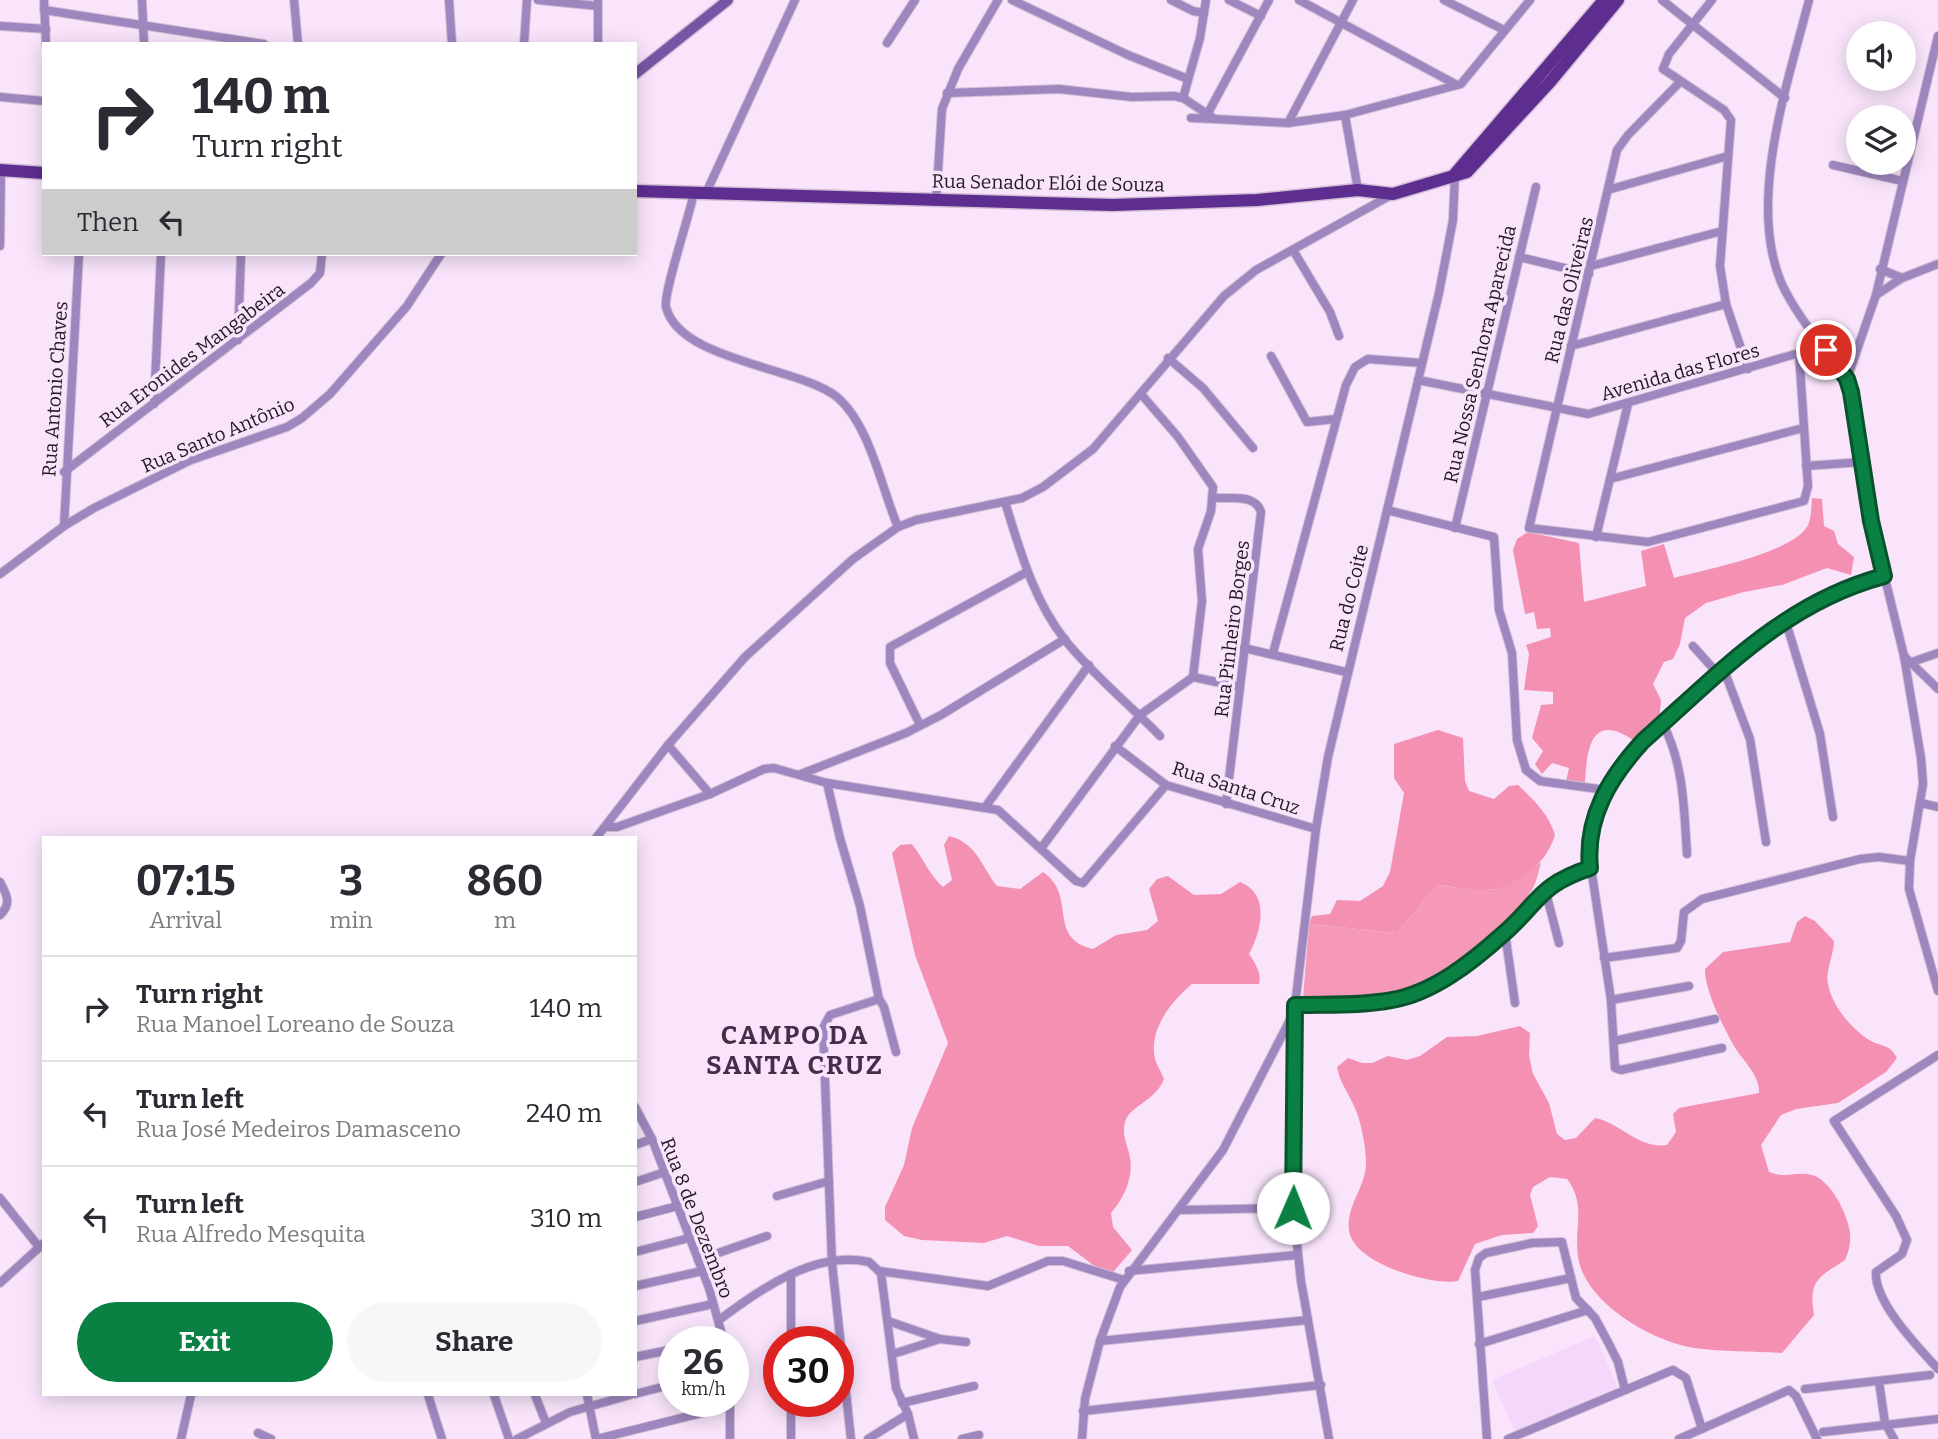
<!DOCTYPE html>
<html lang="en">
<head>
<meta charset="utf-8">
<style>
	body { margin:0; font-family:Bitter,serif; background:#f7f7f7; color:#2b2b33; height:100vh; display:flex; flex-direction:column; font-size:26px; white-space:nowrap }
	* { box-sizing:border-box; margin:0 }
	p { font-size:23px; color:#7c7c81 }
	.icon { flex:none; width:38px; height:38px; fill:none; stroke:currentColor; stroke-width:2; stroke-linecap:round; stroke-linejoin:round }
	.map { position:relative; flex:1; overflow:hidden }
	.details { position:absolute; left:42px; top:836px; width:595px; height:560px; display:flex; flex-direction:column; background:#fff; border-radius:0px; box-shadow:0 4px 18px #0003 }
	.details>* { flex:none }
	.hud { position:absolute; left:42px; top:42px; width:595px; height:214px; border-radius:0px; box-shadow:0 4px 18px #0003; background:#fff; color:#2b2b33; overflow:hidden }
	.buttons { position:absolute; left:1846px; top:21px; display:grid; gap:14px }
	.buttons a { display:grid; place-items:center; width:70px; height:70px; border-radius:50%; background:#fff; box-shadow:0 4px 18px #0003; font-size:35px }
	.speed { position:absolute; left:658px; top:1326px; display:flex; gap:14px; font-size:35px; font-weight:700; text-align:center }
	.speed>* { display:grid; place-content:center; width:91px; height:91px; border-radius:50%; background:#fff; box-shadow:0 4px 18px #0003; line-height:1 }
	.speed small { font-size:18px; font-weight:400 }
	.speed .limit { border:10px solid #d22; background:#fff; color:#111 }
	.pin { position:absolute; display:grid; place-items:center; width:60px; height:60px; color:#fff; margin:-30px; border:4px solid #fff; border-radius:50%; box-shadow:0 2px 7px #0007 }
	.me { position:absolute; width:77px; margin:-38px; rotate:1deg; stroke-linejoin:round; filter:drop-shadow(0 0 5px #0008) }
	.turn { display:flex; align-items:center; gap:24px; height:147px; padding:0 35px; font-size:32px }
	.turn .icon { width:91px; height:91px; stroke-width:2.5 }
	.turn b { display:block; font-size:49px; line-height:60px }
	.then { display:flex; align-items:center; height:66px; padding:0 35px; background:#0003; gap:14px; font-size:26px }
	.eta { display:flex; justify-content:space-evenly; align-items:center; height:119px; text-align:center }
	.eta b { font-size:42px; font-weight:700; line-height:49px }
	.action { display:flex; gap:14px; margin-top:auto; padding:14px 35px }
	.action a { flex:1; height:80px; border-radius:42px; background:#0b8043; color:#fff; font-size:28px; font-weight:700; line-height:80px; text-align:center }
	.action a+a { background:#f7f7f7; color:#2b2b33 }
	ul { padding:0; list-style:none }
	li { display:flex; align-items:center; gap:21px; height:105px; padding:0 35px; border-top:2px solid #e1e1e2 }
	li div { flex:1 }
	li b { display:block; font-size:26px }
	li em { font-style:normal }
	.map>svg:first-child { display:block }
	.built { fill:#f6d7fc }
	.green { fill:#f698b8 }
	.forest { fill:#f491b3 }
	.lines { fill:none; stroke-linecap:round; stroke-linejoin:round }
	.street-casing { stroke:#d2bfd5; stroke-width:10 }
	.secondary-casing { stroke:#d2bfd5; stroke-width:13 }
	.primary-casing { stroke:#d2bfd5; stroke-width:15 }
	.street { stroke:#9d87be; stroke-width:8 }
	.secondary { stroke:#7855a4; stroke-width:10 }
	.primary { stroke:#5e2d90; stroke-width:12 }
	.route-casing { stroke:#07532c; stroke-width:18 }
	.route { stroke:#0b8043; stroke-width:12 }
	.labels { text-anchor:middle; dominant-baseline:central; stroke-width:7; stroke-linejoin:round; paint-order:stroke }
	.street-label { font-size:19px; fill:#211823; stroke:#f9e4fc }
	.district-label { font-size:26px; font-weight:bold; letter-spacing:2px; fill:#432f47; stroke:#f9e4fc }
</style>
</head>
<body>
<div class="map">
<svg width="1938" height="1439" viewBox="0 0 1938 1439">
	<rect width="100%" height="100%" fill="#f9e4fc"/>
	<polygon class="built" points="1595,1336 1618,1387 1515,1432 1492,1380"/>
	<path class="green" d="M1541 862C1539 870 1537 880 1533 888 1512 924 1444 977 1404 990 1373 1000 1335 997 1303 998L1309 924 1397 933 1437 885C1493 892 1495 897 1541 862Z"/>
	<g class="forest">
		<path d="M1812 498 1822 499 1824 526 1834 531 1838 544 1854 557 1851 575 1827 568 1782 585 1744 592 1706 603 1685 618 1680 644 1673 659 1664 662 1653 684 1661 700 1659 723 1633 740C1591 712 1587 749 1585 782L1566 781 1569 768 1552 763 1542 774 1535 764 1543 751 1532 738 1541 705 1553 704V692L1524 690 1529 654 1526 645 1551 637 1550 628 1537 629 1534 612 1525 614 1513 550 1517 539 1528 532 1579 543 1584 602 1646 586 1641 551 1664 544 1674 578C1704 570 1794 553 1808 525 1812 517 1811 506 1812 498Z"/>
		<path d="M1438 730 1463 738 1465 781 1469 791 1494 799 1509 786 1518 785C1534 800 1549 814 1555 835 1549 853 1541 863 1526 874 1494 898 1474 889 1437 885L1397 933 1309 924 1312 916 1330 914 1337 900 1360 901 1383 886 1390 872 1404 793 1394 778V744Z"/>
		<path d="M949 836C977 843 981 866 997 886L1020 889 1043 872C1078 896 1046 938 1093 949L1116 935 1147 930 1158 921 1149 889 1157 879 1168 876 1194 895 1221 894 1240 882C1271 894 1261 932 1249 954 1255 963 1262 973 1259 984H1192C1173 1000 1152 1025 1154 1052 1154 1061 1161 1071 1164 1079 1155 1102 1130 1105 1125 1122 1122 1134 1126 1142 1129 1153 1135 1175 1125 1197 1111 1213L1113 1227 1132 1250 1109 1277 1068 1246H1039L1007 1236 984 1243 922 1240 904 1236 885 1220V1207L904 1165 912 1128 948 1043 915 955 892 853 900 845 912 844C923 858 930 876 943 887L952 880 944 845Z"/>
		<path d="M1805 916 1815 921 1834 941C1834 954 1825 972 1828 984 1832 1006 1852 1030 1871 1041 1882 1047 1890 1044 1897 1058L1886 1072 1838 1103 1796 1109 1781 1115 1761 1145 1769 1172C1787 1179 1797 1171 1812 1175 1831 1180 1848 1215 1850 1233 1851 1242 1849 1251 1845 1260 1819 1277 1808 1280 1814 1315L1782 1353C1753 1351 1724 1352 1695 1348 1654 1342 1590 1306 1579 1262 1572 1231 1588 1206 1567 1179L1550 1177 1533 1187 1530 1195 1538 1226 1533 1233 1502 1235 1475 1244 1458 1281C1431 1286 1352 1263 1349 1230 1346 1205 1366 1187 1366 1163 1366 1146 1361 1121 1354 1106 1348 1092 1339 1081 1337 1067L1348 1058 1362 1063H1372L1388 1056 1407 1060 1420 1056 1447 1037 1477 1036 1520 1026 1530 1033 1529 1056 1533 1074 1549 1103 1557 1134 1565 1140 1576 1138 1595 1118C1621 1123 1638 1149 1667 1145L1676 1132 1673 1114 1679 1108 1759 1093C1760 1075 1743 1061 1734 1046 1723 1026 1705 992 1705 969L1723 952 1790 942 1797 922Z"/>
	</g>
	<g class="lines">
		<g class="street-casing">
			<g id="street">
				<polyline points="44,0 46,44"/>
				<polyline points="142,0 144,44"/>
				<polyline points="294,0 298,44"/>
				<polyline points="449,0 452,44"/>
				<polyline points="538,0 598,6"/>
				<polyline points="598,0 598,44"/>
				<polyline points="1012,0 1128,55 1188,79"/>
				<polyline points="1171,0 1193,11 1204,13"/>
				<polyline points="1229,0 1261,16"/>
				<polyline points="1299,0 1457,85"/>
				<polyline points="1444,0 1504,30"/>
				<polyline points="1662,0 1785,98"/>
				<polyline points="1712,0 1669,54 1663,69 1724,110 1731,120 1720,266 1726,304 1748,369"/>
				<path d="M1809 0C1788 83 1747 200 1781 282 1796 316 1825 348 1847 379L1851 392 1871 521 1904 656 1921 758 1923 784 1910 861 1909 889 1938 991"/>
				<polyline points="44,10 264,44"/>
				<polyline points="0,26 46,29"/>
				<polyline points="887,43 915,0"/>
				<polyline points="524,44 527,0"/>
				<polyline points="1680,82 1628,135 1617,150 1529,528 1648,542 1804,501 1808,486 1799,353"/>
				<polyline points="947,93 1059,89 1132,97 1174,96 1183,98 1215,119 1288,123 1345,115 1461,84 1530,0"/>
				<polyline points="0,97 44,101"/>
				<polyline points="1183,98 1200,38 1206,0"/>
				<polyline points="1208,113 1269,0"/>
				<polyline points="1345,115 1358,190"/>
				<polyline points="1191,118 1215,119"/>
				<polyline points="1288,123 1353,0"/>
				<polyline points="1833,165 1902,181"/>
				<polyline points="1611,189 1728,156"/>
				<path d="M694 192C690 215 663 293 666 307 679 361 800 367 837 397 870 425 881 487 898 527"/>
				<polyline points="706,193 795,0"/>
				<polyline points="936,202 942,109 958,69 998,0"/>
				<polyline points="0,246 1,170"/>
				<polyline points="1293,250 1330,312 1339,336"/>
				<polyline points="1519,257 1589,274"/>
				<polyline points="1591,266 1722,231"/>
				<polyline points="1880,269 1902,278"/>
				<polyline points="1876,295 1902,278 1938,264"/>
				<polyline points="238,340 241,254"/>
				<polyline points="1571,346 1726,304"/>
				<polyline points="1271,356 1307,422 1336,419"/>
				<polyline points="1168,358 1203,388 1253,448"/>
				<polyline points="1847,379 1876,295 1938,36"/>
				<polyline points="1418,380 1588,414 1799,353 1826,350"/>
				<polyline points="1141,394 1178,437 1213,487 1211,511 1198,549 1202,601 1193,677"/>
				<polyline points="154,404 161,254"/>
				<polyline points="1806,466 1862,462"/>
				<polyline points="64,472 311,283 320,273 322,254"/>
				<polyline points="1610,479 1803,428"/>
				<path d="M1213 498C1229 499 1255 493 1261 512L1226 804"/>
				<path d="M1005 502C1020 550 1033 599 1065 640 1093 675 1129 704 1160 736"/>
				<polyline points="1387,510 1494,537 1499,610 1512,653 1517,740 1526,770 1540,781 1606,790"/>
				<polyline points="64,526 79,254"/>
				<polyline points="1455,528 1536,187"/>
				<polyline points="1596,537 1628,404"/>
				<polyline points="0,574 64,526 94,508 191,460 287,427 302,418 330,394 407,306 441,254"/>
				<polyline points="1785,619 1820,734 1833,817"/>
				<polyline points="1693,646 1719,675"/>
				<polyline points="1244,648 1346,672"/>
				<polyline points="1273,653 1346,385 1355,367 1368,359 1422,363"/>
				<polyline points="1904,656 1938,689"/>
				<polyline points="1912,662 1938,653"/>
				<polyline points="1724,670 1750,739 1766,842"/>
				<path d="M1663 724C1684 765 1684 809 1687 854"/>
				<polyline points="920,725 890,663 890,647 1027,572"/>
				<polyline points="668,745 710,794"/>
				<polyline points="1115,746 1166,785 1316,829"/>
				<polyline points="801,774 906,733 941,715 1065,639"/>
				<polyline points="827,783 840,838 860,906 879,999"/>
				<polyline points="1921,803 1938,807"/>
				<polyline points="986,806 1089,665"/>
				<polyline points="605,827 617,827 710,794 764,769 774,768 827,783 998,810 1076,881 1083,883 1166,785"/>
				<polyline points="596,838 668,745 745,657 853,559 898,527 916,520 1022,498 1043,487 1093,449 1224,296 1256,270 1393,194"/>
				<polyline points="1042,847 1140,715 1193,677 1240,687"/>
				<path d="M0 882C7 895 12 904 0 915"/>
				<polyline points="1545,889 1559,943"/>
				<polyline points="1505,933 1515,1003"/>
				<polyline points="1604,958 1677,948 1681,941 1684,912 1702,899 1860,859 1879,857 1910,861"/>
				<polyline points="879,999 884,1007 896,1052"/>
				<polyline points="1611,1000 1689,986"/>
				<path d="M1295 1005C1327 1004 1361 1006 1392 1000 1433 993 1472 962 1502 935 1537 904 1541 884 1590 868"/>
				<polyline points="1614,1041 1715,1019"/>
				<polyline points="1722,1048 1621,1070 1615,1068 1611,1000 1589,854 1590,836 1606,790 1627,759 1643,741 1773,628 1827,595 1884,576"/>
				<path d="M1938 1055 1834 1121 1896 1216 1907 1240 1902 1254 1876 1272C1874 1302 1918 1347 1938 1369"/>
				<polyline points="635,1107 652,1139 709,1288 724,1342"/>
				<polyline points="635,1145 652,1139"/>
				<polyline points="635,1182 665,1172"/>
				<polyline points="777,1196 829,1181"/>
				<polyline points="0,1198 39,1247"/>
				<polyline points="1180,1210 1293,1208"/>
				<polyline points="635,1217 678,1206"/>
				<polyline points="635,1252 689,1238"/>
				<polyline points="698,1260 767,1236"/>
				<polyline points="879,1271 988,1286 1048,1261 1063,1261 1124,1280"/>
				<polyline points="1129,1271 1297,1255"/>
				<polyline points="0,1283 44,1243"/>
				<polyline points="635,1286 702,1271"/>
				<polyline points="1478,1297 1571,1278"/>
				<path d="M719 1320C760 1290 814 1250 869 1262L881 1273 896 1388 908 1414 914 1439"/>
				<polyline points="635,1321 713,1304"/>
				<polyline points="888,1321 940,1339 966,1342"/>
				<polyline points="1100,1341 1308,1320"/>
				<polyline points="702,1342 723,1338"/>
				<polyline points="791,1342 791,1274"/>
				<polyline points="1479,1344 1588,1310"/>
				<polyline points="893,1354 940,1339"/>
				<polyline points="635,1357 674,1349"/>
				<polyline points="1879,1382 1885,1423 1894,1439"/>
				<polyline points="1805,1389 1930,1375"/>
				<polyline points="635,1394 674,1384"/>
				<polyline points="428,1395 442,1439"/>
				<polyline points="494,1395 509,1439"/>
				<polyline points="535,1395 546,1423"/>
				<polyline points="587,1395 596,1439"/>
				<polyline points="902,1403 974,1386"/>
				<polyline points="1083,1411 1321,1385"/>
				<polyline points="1823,1432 1938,1419"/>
				<polyline points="258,1433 271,1439"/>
				<polyline points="181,1439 191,1395"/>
				<polyline points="517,1439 570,1412 630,1395"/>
				<polyline points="597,1439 730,1406"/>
				<polyline points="730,1439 730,1404"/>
				<polyline points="791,1439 791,1402"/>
				<polyline points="851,1439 832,1263 823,1028 830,1015 879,999"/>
				<polyline points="868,1439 908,1414"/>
				<polyline points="962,1439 979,1435"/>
				<polyline points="1082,1439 1085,1399 1100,1341 1120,1287 1223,1150 1292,1016"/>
				<polyline points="1329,1439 1301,1281 1293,1208 1294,1014 1316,829 1328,757 1439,293 1453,220 1455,174"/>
				<polyline points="1487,1439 1475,1270 1479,1258 1486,1253 1532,1243 1562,1242 1576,1298 1595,1318 1609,1344 1618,1362 1625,1390"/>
				<polyline points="1508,1439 1673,1370 1686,1378 1702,1429"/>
				<polyline points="1679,1439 1789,1390 1796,1396 1817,1439"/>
			</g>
		</g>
		<g class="secondary-casing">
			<polyline id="secondary" points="635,74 728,0"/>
		</g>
		<g class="primary-casing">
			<g id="primary">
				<polyline points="0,170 44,173"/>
				<polyline points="1455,174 1604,0"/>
				<polyline points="635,191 1113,205 1257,200 1358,190 1393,194 1467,172 1550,82 1618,0"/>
			</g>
		</g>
		<use href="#street" class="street"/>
		<use href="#secondary" class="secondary"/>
		<use href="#primary" class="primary"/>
	</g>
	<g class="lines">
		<g class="route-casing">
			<path id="route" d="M1293 1208 1295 1005C1327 1004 1361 1006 1392 1000 1433 993 1472 962 1502 935 1539 903 1538 885 1590 868 1585 817 1610 777 1643 741 1719 674 1783 603 1884 576L1871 521 1851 392 1847 379 1826 350"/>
		</g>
		<use href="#route" class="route"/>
	</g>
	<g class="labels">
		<g class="street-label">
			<text transform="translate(1048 183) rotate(1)">Rua Senador Elói de Souza</text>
			<text transform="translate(1569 290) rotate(-76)">Rua das Oliveiras</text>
			<text transform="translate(1480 354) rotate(-77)">Rua Nossa Senhora Aparecida</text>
			<text transform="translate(192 355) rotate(-37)">Rua Eronides Mangabeira</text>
			<text transform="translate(1680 372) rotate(-16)">Avenida das Flores</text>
			<text transform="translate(55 389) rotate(-86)">Rua Antonio Chaves</text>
			<text transform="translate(218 435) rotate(-23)">Rua Santo Antônio</text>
			<text transform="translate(1349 598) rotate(-76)">Rua do Coite</text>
			<text transform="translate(1232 629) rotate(-83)">Rua Pinheiro Borges</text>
			<text transform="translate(1236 788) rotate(18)">Rua Santa Cruz</text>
			<text transform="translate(697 1218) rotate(69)">Rua 8 de Dezembro</text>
		</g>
		<g class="district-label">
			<text x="795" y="1035">CAMPO DA<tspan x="795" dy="30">SANTA CRUZ</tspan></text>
		</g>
	</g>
</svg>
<div class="buttons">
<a><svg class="icon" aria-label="sound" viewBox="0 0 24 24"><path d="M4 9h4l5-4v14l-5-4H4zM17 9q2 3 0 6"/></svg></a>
<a><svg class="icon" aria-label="layers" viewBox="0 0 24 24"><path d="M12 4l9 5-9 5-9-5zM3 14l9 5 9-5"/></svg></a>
</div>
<div class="speed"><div>26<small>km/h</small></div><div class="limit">30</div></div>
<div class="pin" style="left:1826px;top:350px;background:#d93025"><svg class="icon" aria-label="arrive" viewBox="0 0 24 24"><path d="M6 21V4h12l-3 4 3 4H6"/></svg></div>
<svg class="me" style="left:1293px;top:1208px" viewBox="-20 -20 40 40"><circle r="19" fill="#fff"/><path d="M0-13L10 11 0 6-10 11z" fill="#0b8043"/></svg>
<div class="hud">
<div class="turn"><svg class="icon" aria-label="right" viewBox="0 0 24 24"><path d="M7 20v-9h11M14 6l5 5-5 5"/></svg><div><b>140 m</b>Turn right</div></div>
<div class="then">Then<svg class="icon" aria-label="left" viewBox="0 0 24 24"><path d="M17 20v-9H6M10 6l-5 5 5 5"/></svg></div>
</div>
<section class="details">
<div class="eta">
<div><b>07:15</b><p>Arrival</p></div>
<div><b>3</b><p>min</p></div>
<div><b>860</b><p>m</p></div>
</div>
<ul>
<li><svg class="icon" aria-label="right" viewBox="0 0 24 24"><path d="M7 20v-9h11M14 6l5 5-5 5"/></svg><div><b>Turn right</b><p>Rua Manoel Loreano de Souza</p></div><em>140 m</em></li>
<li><svg class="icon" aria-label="left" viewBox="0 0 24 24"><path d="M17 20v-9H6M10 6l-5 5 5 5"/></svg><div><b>Turn left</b><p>Rua José Medeiros Damasceno</p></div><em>240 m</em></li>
<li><svg class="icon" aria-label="left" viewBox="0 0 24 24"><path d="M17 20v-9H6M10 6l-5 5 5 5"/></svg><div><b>Turn left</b><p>Rua Alfredo Mesquita</p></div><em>310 m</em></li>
</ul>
<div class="action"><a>Exit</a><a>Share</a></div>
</section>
</div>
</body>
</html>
